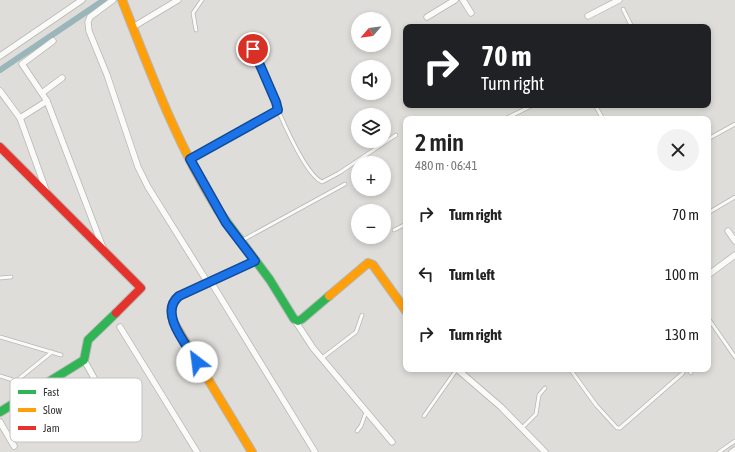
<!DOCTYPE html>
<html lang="en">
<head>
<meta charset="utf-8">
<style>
	body { margin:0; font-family:"Asap Condensed",sans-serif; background:#f2f2f2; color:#222; height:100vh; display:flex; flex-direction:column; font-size:15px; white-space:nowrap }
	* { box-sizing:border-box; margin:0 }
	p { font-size:13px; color:#767676 }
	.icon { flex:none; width:22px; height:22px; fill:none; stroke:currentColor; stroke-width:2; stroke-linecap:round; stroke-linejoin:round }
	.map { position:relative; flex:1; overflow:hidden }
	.details { position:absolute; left:403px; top:116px; width:308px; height:256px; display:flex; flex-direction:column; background:#fff; border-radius:8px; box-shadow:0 2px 6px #0003 }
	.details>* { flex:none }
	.hud { position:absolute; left:403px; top:24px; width:308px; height:84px; border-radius:8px; box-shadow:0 2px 6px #0003; background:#202124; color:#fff; overflow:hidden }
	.needle { width:26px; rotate:242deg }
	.buttons { position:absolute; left:351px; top:12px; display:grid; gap:8px }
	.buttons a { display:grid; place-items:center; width:40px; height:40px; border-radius:50%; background:#fff; box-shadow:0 2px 6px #0003; font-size:20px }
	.pin { position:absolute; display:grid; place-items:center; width:34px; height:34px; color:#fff; margin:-17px; border:2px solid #fff; border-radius:50%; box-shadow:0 1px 4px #0007 }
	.me { position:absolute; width:44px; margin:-22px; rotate:330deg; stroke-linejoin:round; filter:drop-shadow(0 0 3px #0008) }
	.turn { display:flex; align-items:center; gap:14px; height:84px; padding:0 12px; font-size:18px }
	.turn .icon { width:52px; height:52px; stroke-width:2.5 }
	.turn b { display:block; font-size:28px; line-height:34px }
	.round { display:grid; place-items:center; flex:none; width:42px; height:42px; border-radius:21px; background:#f2f2f2 }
	.summary { display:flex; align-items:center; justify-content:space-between; height:68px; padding:0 12px }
	h1 { font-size:24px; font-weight:600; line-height:30px }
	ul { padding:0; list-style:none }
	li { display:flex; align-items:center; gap:12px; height:60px; padding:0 12px }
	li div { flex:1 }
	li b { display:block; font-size:15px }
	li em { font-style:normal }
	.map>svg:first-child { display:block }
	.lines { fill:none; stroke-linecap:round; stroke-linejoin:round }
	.canal { stroke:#9ab6bb; stroke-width:6 }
	.lane-casing { stroke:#b7b6b3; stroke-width:4.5 }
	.street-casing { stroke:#b7b6b3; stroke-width:7 }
	.fast-casing { stroke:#b7b6b3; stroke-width:10 }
	.slow-casing { stroke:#b7b6b3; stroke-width:10 }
	.jam-casing { stroke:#b7b6b3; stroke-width:10 }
	.lane { stroke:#fafaf9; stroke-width:3 }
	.street { stroke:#fafaf9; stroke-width:5.5 }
	.fast { stroke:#30b455; stroke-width:8 }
	.slow { stroke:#ff9f0a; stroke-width:8 }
	.jam { stroke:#e5322d; stroke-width:8 }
	.route-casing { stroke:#114b97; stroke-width:10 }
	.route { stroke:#1a73e8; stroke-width:7 }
	.key { fill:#fff; stroke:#c3c2c1; stroke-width:1 }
	.key-label { font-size:11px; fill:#363431 }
</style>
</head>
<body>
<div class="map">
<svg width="735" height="452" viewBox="0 0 735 452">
	<rect width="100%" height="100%" fill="#deddd9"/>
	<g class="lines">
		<polyline class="canal" points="0,70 104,0"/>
		<g class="lane-casing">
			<g id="lane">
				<polyline points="623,9 632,27"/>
				<polyline points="196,30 193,13 202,0"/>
				<polyline points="595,105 603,119"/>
				<path d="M278 110C285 126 306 175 322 182L339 173 396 135"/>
				<polyline points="505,119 533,105"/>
				<polyline points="708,139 735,124"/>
				<polyline points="708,213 735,197"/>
				<polyline points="394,230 406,224"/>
				<polyline points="241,241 345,184"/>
				<polyline points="0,278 11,277"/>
				<polyline points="708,318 735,357"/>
				<polyline points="0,337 61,355"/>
				<polyline points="322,358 356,332 362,315"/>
				<polyline points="570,369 596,405 617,428 620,428 683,373"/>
				<polyline points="688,369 691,373"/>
				<polyline points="0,376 16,381 52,352"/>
				<polyline points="424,416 457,369"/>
				<polyline points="522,428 536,414 539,395 545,388"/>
				<polyline points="357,431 361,426 366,412"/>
				<polyline points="719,452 735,441"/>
			</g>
		</g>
		<g class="street-casing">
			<g id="street">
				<polyline points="113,0 90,17 88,22 89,31 107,75 138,167 148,187 208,283"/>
				<polyline points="463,0 471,13"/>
				<polyline points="588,16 619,0"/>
				<polyline points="427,17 455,0"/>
				<polyline points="133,27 178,0"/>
				<polyline points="53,41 22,64 47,101 103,248"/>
				<polyline points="0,56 82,0"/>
				<polyline points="0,91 20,118 47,193"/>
				<polyline points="42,93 62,78"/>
				<polyline points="20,118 47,101"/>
				<polyline points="189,159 278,110 277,102 249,41"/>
				<polyline points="728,231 735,241"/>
				<polyline points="708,275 735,255"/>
				<polyline points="211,282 315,452"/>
				<polyline points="294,319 313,348 392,442"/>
				<polyline points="120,327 197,452"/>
				<polyline points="84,360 103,394"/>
				<polyline points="457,369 501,407 545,452"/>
				<polyline points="57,377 74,410"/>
				<polyline points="27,394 45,427"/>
				<polyline points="0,422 14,446"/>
				<polyline points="732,452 735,450"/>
			</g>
		</g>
		<g class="fast-casing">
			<g id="fast">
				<polyline points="218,210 270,280 294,319 298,321 302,319 329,296"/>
				<polyline points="0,412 84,360 88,340 116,313"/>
			</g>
		</g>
		<g class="slow-casing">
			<g id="slow">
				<path d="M122 0C150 71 177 145 218 210"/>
				<polyline points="329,296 368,263 373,265 406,311"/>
				<path d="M252 452 174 323C170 312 170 304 179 296L255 261"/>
			</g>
		</g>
		<g class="jam-casing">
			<polyline id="jam" points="0,147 141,288 116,313"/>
		</g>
		<use href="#lane" class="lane"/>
		<use href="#street" class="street"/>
		<use href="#fast" class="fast"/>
		<use href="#slow" class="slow"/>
		<use href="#jam" class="jam"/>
	</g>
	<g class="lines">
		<g class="route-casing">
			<path id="route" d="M197 362C187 345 158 313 179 296L255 261 226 223 190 159 278 110 276 102 253 49"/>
		</g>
		<use href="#route" class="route"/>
	</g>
	<rect x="10" y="378" width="132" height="64" rx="6" class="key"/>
	<rect x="18" y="390" width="18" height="4" fill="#30b455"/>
	<rect x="18" y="408" width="18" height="4" fill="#ff9f0a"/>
	<rect x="18" y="426" width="18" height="4" fill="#e5322d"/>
	<g class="key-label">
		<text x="43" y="396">Fast</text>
		<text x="43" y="414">Slow</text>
		<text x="43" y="432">Jam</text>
	</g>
</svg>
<div class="buttons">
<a><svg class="needle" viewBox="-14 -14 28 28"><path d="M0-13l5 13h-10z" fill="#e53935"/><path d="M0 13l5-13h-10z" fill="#767676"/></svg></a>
<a><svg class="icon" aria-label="sound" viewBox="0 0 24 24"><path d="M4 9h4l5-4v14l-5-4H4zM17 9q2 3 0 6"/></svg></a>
<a><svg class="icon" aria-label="layers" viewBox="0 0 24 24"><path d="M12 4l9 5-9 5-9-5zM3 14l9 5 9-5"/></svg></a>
<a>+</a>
<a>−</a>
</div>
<div class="pin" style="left:253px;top:49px;background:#d93025"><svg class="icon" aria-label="arrive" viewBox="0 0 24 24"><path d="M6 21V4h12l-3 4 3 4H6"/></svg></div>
<svg class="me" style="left:197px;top:362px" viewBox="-20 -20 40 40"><circle r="19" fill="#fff"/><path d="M0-13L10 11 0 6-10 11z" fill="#1a73e8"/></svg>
<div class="hud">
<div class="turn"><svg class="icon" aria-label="right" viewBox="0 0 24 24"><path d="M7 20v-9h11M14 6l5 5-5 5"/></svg><div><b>70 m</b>Turn right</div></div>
</div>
<section class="details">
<div class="summary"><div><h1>2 min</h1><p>480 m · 06:41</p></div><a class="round"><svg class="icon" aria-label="close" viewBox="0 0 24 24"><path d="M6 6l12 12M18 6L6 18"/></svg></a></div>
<ul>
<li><svg class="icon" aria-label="right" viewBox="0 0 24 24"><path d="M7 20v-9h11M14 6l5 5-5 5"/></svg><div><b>Turn right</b></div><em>70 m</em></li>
<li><svg class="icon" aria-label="left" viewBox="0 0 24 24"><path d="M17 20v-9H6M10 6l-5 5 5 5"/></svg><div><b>Turn left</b></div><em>100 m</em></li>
<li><svg class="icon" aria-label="right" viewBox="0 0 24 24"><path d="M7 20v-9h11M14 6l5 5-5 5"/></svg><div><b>Turn right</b></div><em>130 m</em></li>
</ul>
</section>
</div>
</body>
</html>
